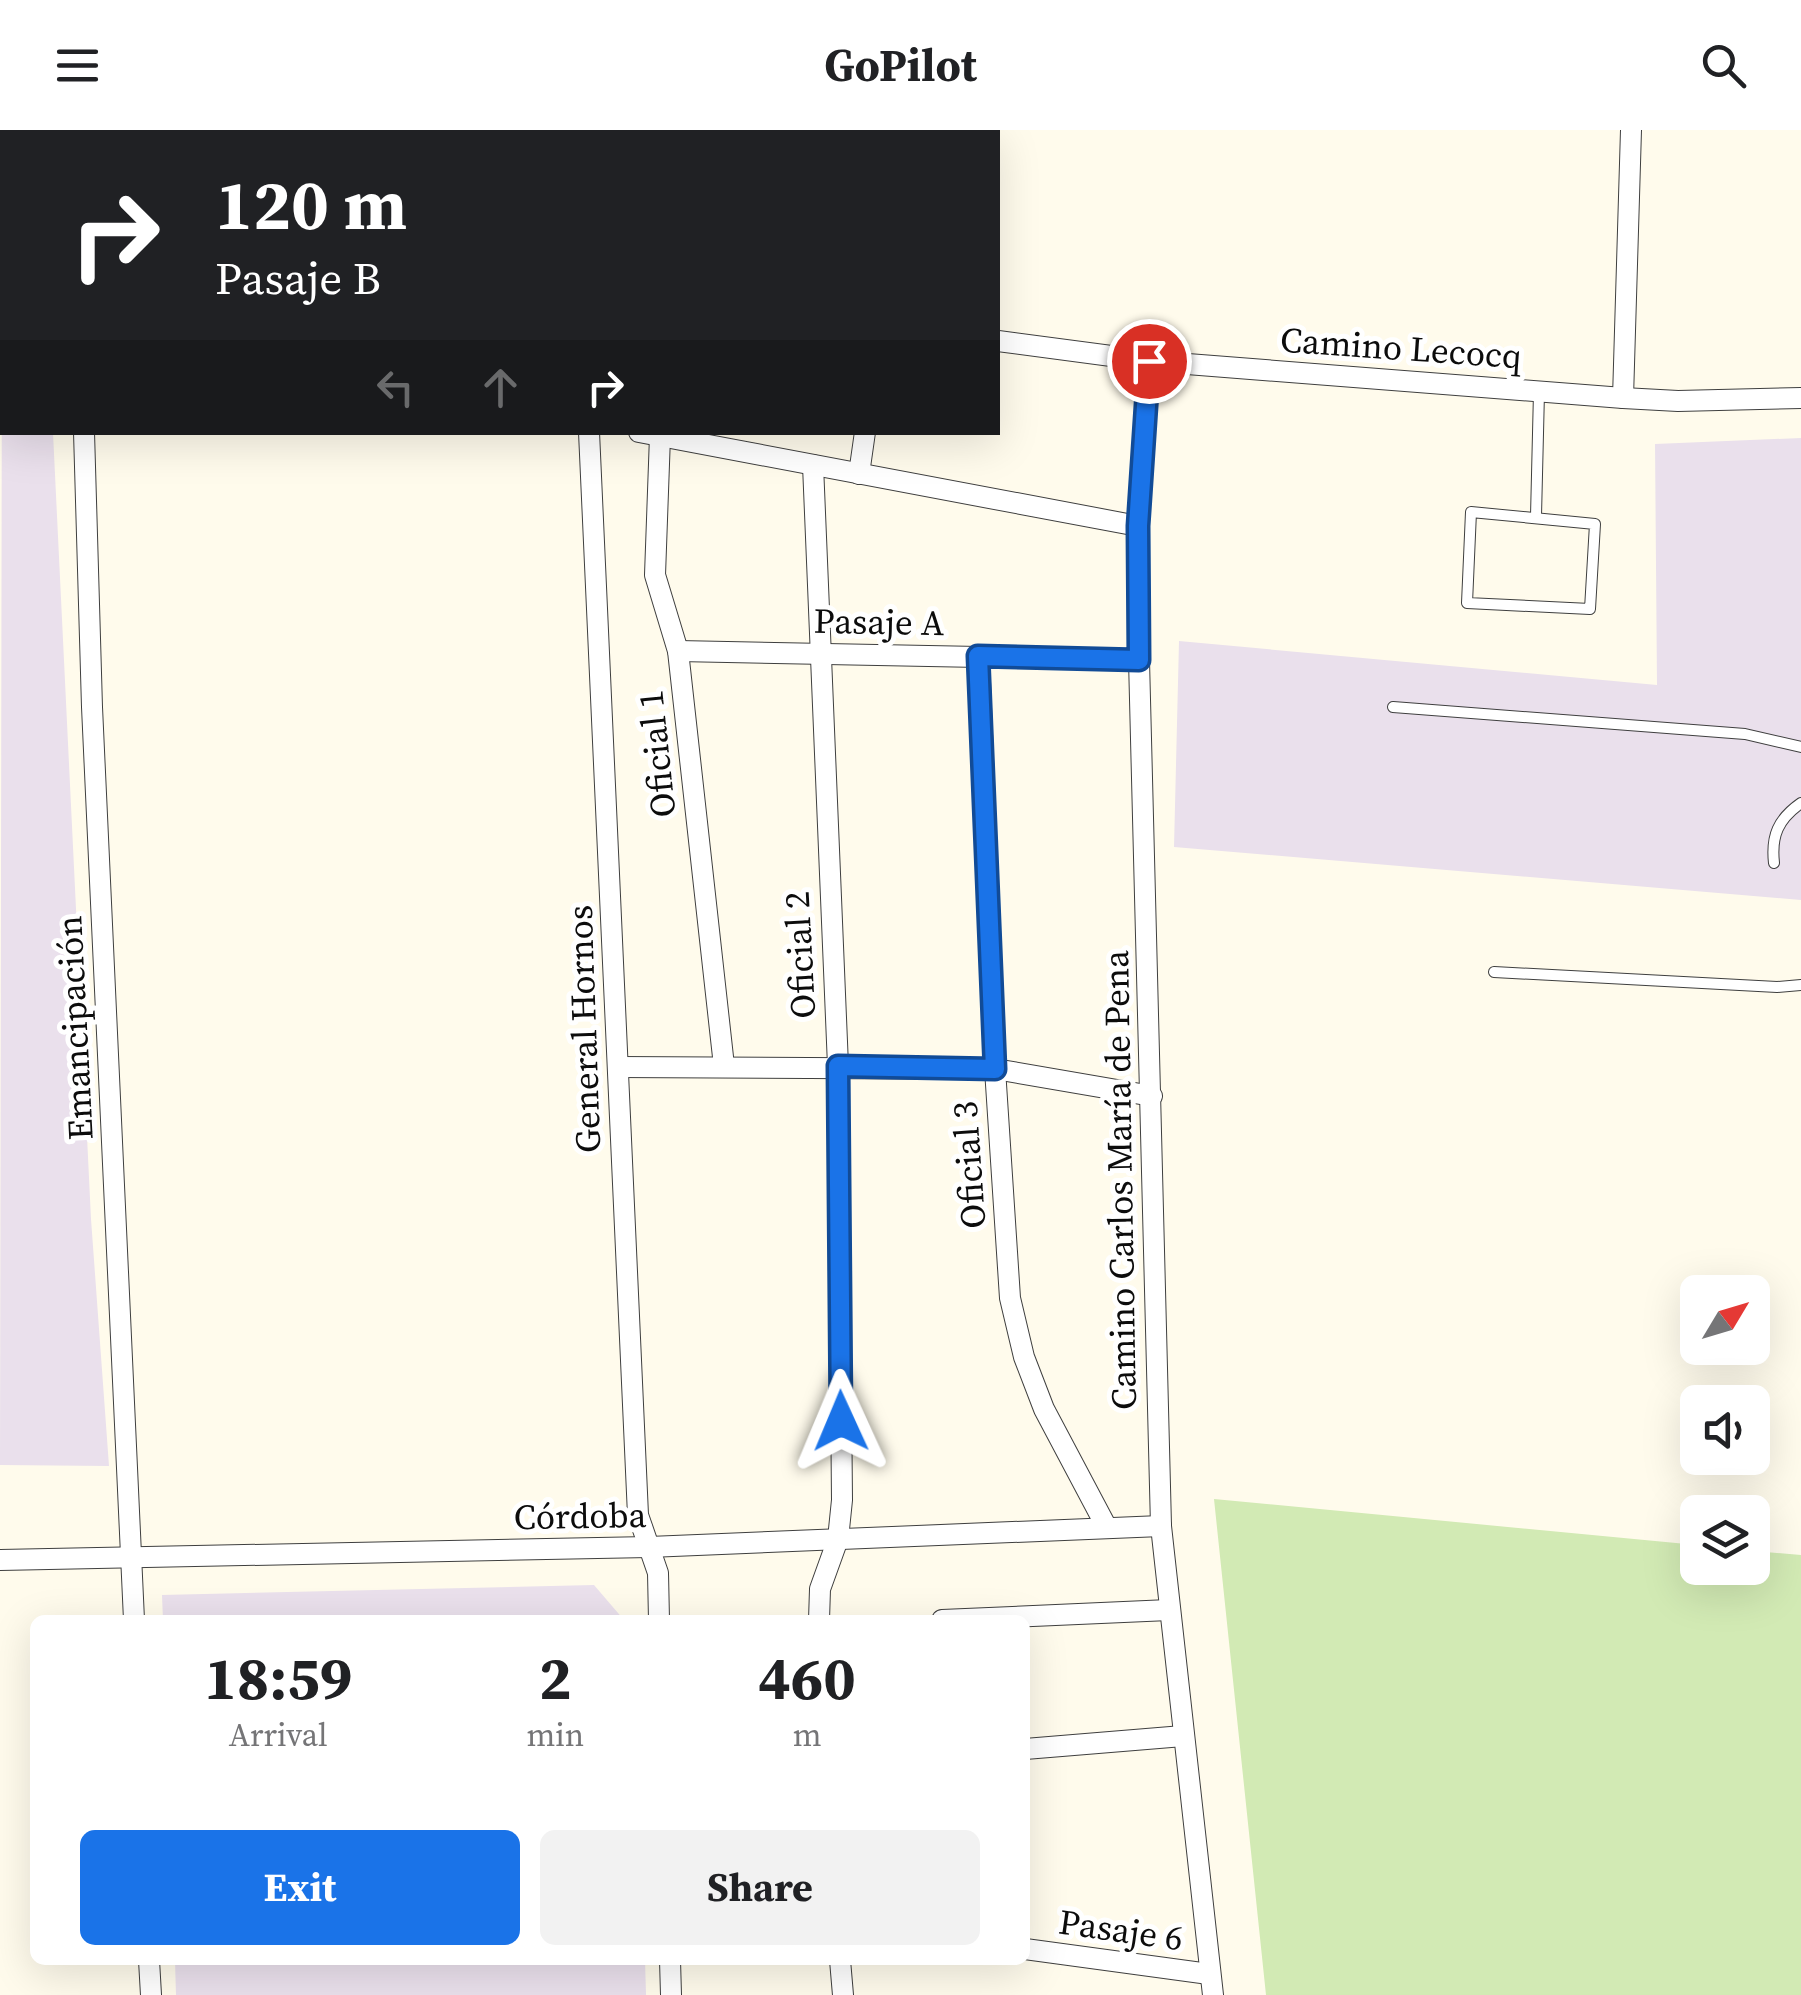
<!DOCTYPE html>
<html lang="en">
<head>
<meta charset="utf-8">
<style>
	body { margin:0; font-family:"Source Serif 4",serif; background:#f2f2f2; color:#202124; height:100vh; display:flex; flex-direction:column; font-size:38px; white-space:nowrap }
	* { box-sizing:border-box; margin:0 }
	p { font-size:32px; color:#757577 }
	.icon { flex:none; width:55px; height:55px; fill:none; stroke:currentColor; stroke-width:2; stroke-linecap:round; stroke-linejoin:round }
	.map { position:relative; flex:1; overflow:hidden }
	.sheet { position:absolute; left:30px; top:1485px; width:1000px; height:350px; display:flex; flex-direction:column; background:#fff; border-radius:15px; box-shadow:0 10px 40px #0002 }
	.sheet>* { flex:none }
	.banner { position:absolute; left:0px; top:0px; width:1000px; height:305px; box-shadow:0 10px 40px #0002; background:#202124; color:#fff; overflow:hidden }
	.needle { width:65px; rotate:52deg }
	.controls { position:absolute; left:1680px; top:1145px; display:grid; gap:20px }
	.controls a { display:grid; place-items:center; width:90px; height:90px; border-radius:15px; background:#fff; box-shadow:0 10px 40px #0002; font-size:50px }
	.pin { position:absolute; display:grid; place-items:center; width:85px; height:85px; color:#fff; margin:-42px; border:5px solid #fff; border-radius:50%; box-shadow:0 2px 10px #0007 }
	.me { position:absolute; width:110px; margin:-55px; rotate:359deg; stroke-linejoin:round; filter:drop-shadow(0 0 8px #0008) }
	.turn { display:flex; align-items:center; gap:35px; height:210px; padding:0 50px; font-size:45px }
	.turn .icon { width:130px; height:130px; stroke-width:2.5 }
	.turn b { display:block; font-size:70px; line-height:85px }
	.lanes { display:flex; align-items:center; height:95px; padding:0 50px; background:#0003; justify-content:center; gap:50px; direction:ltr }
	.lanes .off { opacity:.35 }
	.eta { display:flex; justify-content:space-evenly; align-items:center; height:170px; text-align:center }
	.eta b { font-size:60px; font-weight:700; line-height:70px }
	.primary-button { display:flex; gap:20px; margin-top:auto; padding:20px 50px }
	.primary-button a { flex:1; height:115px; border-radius:15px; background:#1a73e8; color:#fff; font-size:40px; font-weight:700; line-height:115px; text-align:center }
	.primary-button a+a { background:#f2f2f2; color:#202124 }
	header { display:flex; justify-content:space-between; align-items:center; height:130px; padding:0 50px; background:#fff; font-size:45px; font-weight:700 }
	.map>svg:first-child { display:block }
	.industrial { fill:#eae0ec }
	.green { fill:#d2eab4 }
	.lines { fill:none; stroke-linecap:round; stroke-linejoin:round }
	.service-casing { stroke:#3f3f3f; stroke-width:12 }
	.minor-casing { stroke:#3f3f3f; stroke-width:22 }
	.trunk-casing { stroke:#1d1d1d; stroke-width:35 }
	.service { stroke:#fff; stroke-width:10 }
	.minor { stroke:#fff; stroke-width:20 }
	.trunk { stroke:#fbb557; stroke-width:32 }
	.route-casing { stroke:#114b97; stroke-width:25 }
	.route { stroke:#1a73e8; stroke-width:18 }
	.labels { text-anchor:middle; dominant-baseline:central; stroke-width:10; stroke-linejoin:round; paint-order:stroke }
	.street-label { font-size:35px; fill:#0c0c0c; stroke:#fff }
</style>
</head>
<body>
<header><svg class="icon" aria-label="menu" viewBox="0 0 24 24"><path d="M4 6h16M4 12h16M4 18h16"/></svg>GoPilot<svg class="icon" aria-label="search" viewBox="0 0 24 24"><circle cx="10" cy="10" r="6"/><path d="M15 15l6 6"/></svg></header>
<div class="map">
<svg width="1801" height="1865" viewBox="0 0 1801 1865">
	<rect width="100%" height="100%" fill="#fffbec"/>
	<g class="industrial">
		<polygon points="2,155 2,302 53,303 91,1089 109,1336 0,1335"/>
		<polygon points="1801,308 1801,770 1174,717 1179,511 1657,555 1655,314"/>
		<polygon points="594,1455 624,1490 163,1490 162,1465"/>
		<polygon points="175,1830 645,1830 646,1865 176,1865"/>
	</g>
	<polygon class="green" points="1214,1369 1697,1415 1698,1438 1752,1438 1753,1421 1801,1425 1801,1865 1266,1865"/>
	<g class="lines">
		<g class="service-casing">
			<g id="service">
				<polygon points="1471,382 1595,394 1590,479 1467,473"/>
				<polyline points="1536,386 1539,262"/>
				<polyline points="1393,577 1745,604 1801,617"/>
				<path d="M1774 733C1771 706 1778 689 1801 673"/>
				<polyline points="1494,842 1777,857 1801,855"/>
			</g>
		</g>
		<g class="minor-casing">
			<g id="minor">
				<polyline points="0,119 2,118"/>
				<polyline points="998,211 1149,231 1623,268 1678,271 1801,268"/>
				<polyline points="1149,231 1138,396 1139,530 1161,1396 1213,1865"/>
				<polyline points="1623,268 1631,0"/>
				<polyline points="84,302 92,577 134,1490"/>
				<polyline points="589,302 638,1385 658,1443 659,1490"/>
				<polyline points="639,302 1138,396"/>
				<polyline points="660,306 655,445 678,521 724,936"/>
				<polyline points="813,335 838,936 842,1370 838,1409 820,1459 819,1490"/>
				<polyline points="859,344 865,302"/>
				<polyline points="678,521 1139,530"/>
				<polyline points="979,526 995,939 1010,1168 1024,1227 1044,1279 1107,1398"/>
				<polyline points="618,937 995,939 1152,966"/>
				<polyline points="0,1430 649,1417 1161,1396"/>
				<polyline points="942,1490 1169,1480"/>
				<polyline points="1025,1619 1183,1606"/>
				<polyline points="1025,1819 1209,1844"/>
				<polyline points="149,1830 151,1865"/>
				<polyline points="670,1830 671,1865"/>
				<polyline points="840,1830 843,1865"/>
			</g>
		</g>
		<g class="trunk-casing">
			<g id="trunk">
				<polyline points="139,2 151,0"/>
				<polyline points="191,2 195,0"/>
				<polyline points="0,58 2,57"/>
			</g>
		</g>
		<use href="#service" class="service"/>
		<use href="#minor" class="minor"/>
		<use href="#trunk" class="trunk"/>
	</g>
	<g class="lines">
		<g class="route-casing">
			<polyline id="route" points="841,1291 838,936 995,939 978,526 1139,530 1138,396 1149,231"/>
		</g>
		<use href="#route" class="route"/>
	</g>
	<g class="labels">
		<g class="street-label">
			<text transform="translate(1401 218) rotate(4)">Camino Lecocq</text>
			<text transform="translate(879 492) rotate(1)">Pasaje A</text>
			<text transform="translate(657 624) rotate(-96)">Oficial 1</text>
			<text transform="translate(800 825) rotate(-93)">Oficial 2</text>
			<text transform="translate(75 898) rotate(-93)">Emancipación</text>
			<text transform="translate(584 899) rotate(-92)">General Hornos</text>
			<text transform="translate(969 1035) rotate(-94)">Oficial 3</text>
			<text transform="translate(1120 1050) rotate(-91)">Camino Carlos María de Pena</text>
			<text transform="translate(580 1386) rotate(-1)">Córdoba</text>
			<text transform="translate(1121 1800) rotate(8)">Pasaje 6</text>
		</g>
	</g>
</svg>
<div class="controls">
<a><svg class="needle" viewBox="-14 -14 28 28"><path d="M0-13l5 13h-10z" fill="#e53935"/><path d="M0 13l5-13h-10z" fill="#757577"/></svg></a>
<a><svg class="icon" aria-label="sound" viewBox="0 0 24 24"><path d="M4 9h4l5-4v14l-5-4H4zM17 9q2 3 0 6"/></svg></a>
<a><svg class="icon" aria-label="layers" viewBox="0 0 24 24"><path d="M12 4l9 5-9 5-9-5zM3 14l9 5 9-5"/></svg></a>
</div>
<div class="pin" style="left:1149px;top:231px;background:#d93025"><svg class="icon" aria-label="arrive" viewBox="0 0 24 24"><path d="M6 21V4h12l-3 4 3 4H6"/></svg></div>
<svg class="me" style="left:841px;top:1291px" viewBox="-20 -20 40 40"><path d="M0-17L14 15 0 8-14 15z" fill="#1a73e8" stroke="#fff" stroke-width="4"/></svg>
<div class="banner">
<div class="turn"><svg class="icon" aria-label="right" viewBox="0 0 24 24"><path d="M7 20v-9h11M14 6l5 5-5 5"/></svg><div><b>120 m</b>Pasaje B</div></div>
<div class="lanes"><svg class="icon off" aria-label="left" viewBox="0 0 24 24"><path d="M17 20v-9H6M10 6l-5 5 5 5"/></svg><svg class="icon off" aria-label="ahead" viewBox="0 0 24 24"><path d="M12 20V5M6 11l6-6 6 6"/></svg><svg class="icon" aria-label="right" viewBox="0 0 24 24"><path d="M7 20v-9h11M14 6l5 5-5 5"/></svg></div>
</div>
<section class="sheet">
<div class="eta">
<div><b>18:59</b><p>Arrival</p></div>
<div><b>2</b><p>min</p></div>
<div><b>460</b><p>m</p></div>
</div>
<div class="primary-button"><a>Exit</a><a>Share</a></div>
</section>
</div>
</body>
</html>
